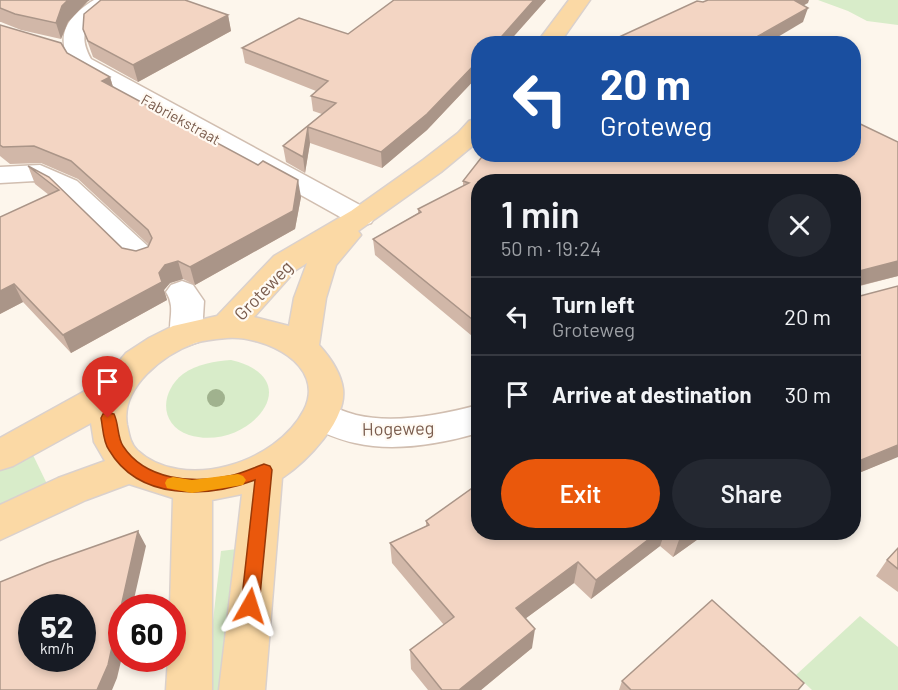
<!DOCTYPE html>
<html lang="en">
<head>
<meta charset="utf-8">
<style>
	body { margin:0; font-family:Barlow,sans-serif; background:#242831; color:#f1f3f6; height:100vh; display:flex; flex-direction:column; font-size:22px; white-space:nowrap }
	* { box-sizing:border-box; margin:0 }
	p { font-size:20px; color:#9ea1a6 }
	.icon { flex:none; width:33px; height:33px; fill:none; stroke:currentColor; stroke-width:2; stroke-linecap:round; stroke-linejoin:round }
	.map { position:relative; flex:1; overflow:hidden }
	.sheet { position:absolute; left:471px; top:174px; width:390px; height:366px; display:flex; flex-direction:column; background:#171b24; border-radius:24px; box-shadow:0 3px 9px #0003 }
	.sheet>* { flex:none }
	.top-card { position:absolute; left:471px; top:36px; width:390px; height:126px; border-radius:24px; box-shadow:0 3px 9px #0003; background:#1a4fa0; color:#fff; overflow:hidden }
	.speed { position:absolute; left:18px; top:594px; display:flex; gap:12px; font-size:30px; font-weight:700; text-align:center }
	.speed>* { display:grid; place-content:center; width:78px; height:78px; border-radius:50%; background:#171b24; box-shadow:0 3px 9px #0003; line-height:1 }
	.speed small { font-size:15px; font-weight:400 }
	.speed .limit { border:9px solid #d22; background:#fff; color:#111 }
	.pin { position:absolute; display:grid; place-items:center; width:51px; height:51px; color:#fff; margin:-62px -26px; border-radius:50% 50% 50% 0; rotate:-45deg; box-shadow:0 0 6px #0007 }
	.pin .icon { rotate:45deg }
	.me { position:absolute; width:66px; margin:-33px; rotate:6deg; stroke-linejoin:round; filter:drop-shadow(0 0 4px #0008) }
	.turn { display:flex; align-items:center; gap:21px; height:126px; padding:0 30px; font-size:27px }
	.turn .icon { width:78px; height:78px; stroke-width:2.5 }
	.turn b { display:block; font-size:42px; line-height:51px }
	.round { display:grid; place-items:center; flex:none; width:63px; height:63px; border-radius:32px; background:#242831 }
	.summary { display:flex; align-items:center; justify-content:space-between; height:102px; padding:0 30px }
	h1 { font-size:36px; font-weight:600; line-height:45px }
	.cta { display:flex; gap:12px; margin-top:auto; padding:12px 30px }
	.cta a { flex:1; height:69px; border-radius:36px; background:#ea580c; color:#fff; font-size:24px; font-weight:600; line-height:69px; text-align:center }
	.cta a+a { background:#242831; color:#f1f3f6 }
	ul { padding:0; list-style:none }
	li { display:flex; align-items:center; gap:18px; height:78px; padding:0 30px; border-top:2px solid #363941 }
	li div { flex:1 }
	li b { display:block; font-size:22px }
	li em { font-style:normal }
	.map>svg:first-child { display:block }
	.green { fill:#d8ecc9 }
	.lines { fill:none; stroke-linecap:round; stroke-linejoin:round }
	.minor-casing { stroke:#d1beb0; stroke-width:3 }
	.major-casing { stroke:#dad1cd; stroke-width:3 }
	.minor { fill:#fff; fill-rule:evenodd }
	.major { fill:#fbd9a5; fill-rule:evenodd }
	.tree { fill:#a0b28e }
	.wall { fill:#d1b7a8 }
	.shaded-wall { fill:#aa9588 }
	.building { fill:#f3d5c3; stroke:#aa9588; stroke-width:1.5; fill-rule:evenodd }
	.route { fill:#ea580c; stroke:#983908; stroke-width:1.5 }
	.slow { fill:#f59e0b }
	.labels { text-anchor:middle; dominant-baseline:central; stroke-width:4.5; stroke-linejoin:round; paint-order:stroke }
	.far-street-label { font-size:15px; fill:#7a5c4d; stroke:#fffaf3 }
	.street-label { font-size:18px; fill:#7a5c4d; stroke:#fffaf3 }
</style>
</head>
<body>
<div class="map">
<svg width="898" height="690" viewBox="0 0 898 690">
	<rect width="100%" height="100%" fill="#fdf6ec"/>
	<g class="green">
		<polygon points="818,0 898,0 898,25 867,21 848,11"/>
		<path d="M231 360C312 379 247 453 189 435 159 425 160 392 183 374 197 364 215 361 231 360Z"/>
		<polygon points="32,453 47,484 0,507 0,470"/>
		<polygon points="237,549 226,690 205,690 221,551"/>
		<polygon points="860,616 898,647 898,690 812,690 796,675"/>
	</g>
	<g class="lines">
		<g class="minor-casing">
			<g id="minor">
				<path d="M94 0H119C104 22 70 20 91 59L371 211 375 217 371 223 361 226 351 223 74 68C53 38 66 17 94 0Z"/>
				<polygon points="40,165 77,181 152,250 156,257 152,264 141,267 130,264 57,193 35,181 0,183 0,167"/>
				<path d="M182 281 193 285 204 301 202 334 198 342 186 346 174 342C164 324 178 311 166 292L171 285Z"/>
				<path d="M320 402C332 406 344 412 356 415 394 424 441 415 478 405V433C440 444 394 452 355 443 339 440 323 432 307 426L302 416 307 406Z"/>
			</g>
		</g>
		<g class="major-casing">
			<g id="major">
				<polygon points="569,0 590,0 559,44 536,44"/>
				<path d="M478 118V141L476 143 441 172 358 231 361 235 336 265 326 298 319 345C329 356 341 373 343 389 347 421 306 462 282 478L265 690H219L242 494 212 500V690H166L168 658H172V608H170L173 498 129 484 86 500 0 540V505L58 478 105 461 94 442 91 423 13 466 0 470V438L103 381 126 353 149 338 173 326 217 316 274 256 351 211 423 160 458 133 469 121ZM307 263 294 298 289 326 254 317 296 270ZM227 338C263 335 327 364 304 410 277 463 183 493 137 450 130 443 129 434 127 425 120 387 164 354 195 343 205 340 216 339 227 338Z"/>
			</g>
		</g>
		<use href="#minor" class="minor"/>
		<use href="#major" class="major"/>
	</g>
	<circle class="tree" cx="216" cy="398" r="9"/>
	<g class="wall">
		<polygon points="0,0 87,2 68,22 61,39 21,30 1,22 0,22"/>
		<polygon points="546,0 507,44 478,44 478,76 427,130 382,168 310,143 305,173 286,162 283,146 322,114 313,111 311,96 316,91 245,63 242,48 348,34"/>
		<polygon points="228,15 231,31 138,82 93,57 83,29"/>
		<polygon points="0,25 67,53 110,77 113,87 301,197 295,229 195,285 183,279 170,283 164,290 167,300 71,353 23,302 0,314 0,217 49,195 35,184 28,166 49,177 122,248 136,251 148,247 149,245 78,179 41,163 10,164 0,156"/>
		<polygon points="898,142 898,276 860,286 860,296 892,459 854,475 854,182 478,182 478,341 375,255 373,239 418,213 418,209 463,186 463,181 854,154"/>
		<polygon points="426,521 478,532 708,532 673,557 660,546 591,599 574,583 526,618 532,648 481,690 428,690 411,669 410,650 444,625 392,563 390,543 426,526"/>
		<polygon points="898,548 898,592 876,576 887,560"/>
		<polygon points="622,681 800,690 619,690"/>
	</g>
	<g class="shaded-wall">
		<polygon points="68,0 90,0 87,2 68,22 61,39 56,23 62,6"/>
		<polygon points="534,0 546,0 507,44 495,44"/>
		<polygon points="792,0 809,0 808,3 788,14"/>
		<polygon points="808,8 803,22 766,44 744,44"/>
		<polygon points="228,15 231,31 138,82 133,65"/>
		<polygon points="478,61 478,76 427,130 382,168 381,152"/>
		<polygon points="110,77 115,94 102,81"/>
		<polygon points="308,127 310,143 305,173 303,157"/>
		<polygon points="298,180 301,197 295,229 195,285 190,267"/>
		<polygon points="178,261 183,279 170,283 164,290 167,300 71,353 63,335 159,273 165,265"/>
		<polygon points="898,261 898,276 854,287 859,271"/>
		<polygon points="14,284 23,302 0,314 0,291"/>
		<polygon points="898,445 898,457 854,475 854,463"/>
		<polygon points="138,531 146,546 132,608 122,608 122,657 117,678 112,690 97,690"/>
		<polygon points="658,532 665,532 660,546 591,599 596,580"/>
		<polygon points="686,532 708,532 673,557 680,537"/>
		<polygon points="578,562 574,583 514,627 516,608"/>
		<polygon points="535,629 532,648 481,690 459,690"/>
	</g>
	<g class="building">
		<polygon points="0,0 68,0 62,6 56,23 15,14 0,8"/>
		<polygon points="101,0 185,0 228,15 133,65 88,41 83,29 84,14"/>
		<polygon points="394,0 534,0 495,44 478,44 478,61 427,114 381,152 308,127 303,157 283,146 336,103 311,96 328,81 242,48 299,18 348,34"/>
		<polygon points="708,0 794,0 808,8 744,44 604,44 697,1 703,2"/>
		<polygon points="0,25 61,43 67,53 110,77 102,81 258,165 263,161 298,180 293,211 190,267 178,261 165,265 159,273 162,282 63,335 14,284 0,291 0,217 59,190 28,166 49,177 122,248 136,251 148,247 152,238 148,230 71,161 34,146 3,147 0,145"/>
		<polygon points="854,121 898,142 898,261 859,271 860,296 898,286 898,445 854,463 854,182 478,182 478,324 373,239 421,212 418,209 469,183 463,181 481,158 487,154 854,154"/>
		<polygon points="478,484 478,532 658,532 596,580 578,562 516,608 535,629 459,690 442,690 410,650 454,617 390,543 429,525 426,521"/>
		<path d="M138 531 108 665 97 690H0V582L47 563ZM32 608H82V658H32Z"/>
		<polygon points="676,532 686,532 680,537"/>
		<polygon points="898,548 898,569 887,560"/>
		<polygon points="712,600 804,683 798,690 631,690 622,681"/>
	</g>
	<path class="route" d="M108 413 114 414C119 424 117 437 123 446 145 480 192 484 229 476 241 474 253 468 264 464L270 466 272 470 259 606 256 612 250 614 244 612 241 606 255 480C207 498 139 501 109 450 103 442 103 428 101 418L103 414Z"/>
	<polygon class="slow" points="238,474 243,476 246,480 243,485 192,493 167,488 165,483 167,479 173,477 192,480"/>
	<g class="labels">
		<g class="far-street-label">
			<text transform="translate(181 119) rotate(29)">Fabriekstraat</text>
		</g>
		<g class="street-label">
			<text transform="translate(263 290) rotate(-46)">Groteweg</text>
			<text transform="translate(398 428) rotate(-1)">Hogeweg</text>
		</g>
	</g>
</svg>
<div class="speed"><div>52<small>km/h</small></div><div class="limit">60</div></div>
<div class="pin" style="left:108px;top:418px;background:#d93025"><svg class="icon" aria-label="arrive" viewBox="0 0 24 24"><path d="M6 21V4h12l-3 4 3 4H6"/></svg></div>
<svg class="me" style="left:250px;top:606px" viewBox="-20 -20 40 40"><path d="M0-17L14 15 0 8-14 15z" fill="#ea580c" stroke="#fff" stroke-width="4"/></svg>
<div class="top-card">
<div class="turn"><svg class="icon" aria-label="left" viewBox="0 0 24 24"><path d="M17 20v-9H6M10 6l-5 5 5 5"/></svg><div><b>20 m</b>Groteweg</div></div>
</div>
<section class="sheet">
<div class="summary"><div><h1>1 min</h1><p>50 m · 19:24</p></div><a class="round"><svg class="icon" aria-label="close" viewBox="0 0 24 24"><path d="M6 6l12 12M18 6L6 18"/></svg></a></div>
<ul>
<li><svg class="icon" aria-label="left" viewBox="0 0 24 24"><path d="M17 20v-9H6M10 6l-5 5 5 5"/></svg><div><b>Turn left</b><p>Groteweg</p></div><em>20 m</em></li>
<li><svg class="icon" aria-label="arrive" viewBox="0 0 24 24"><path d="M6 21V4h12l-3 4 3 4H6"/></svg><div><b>Arrive at destination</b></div><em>30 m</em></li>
</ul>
<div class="cta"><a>Exit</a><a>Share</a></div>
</section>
</div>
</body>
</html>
